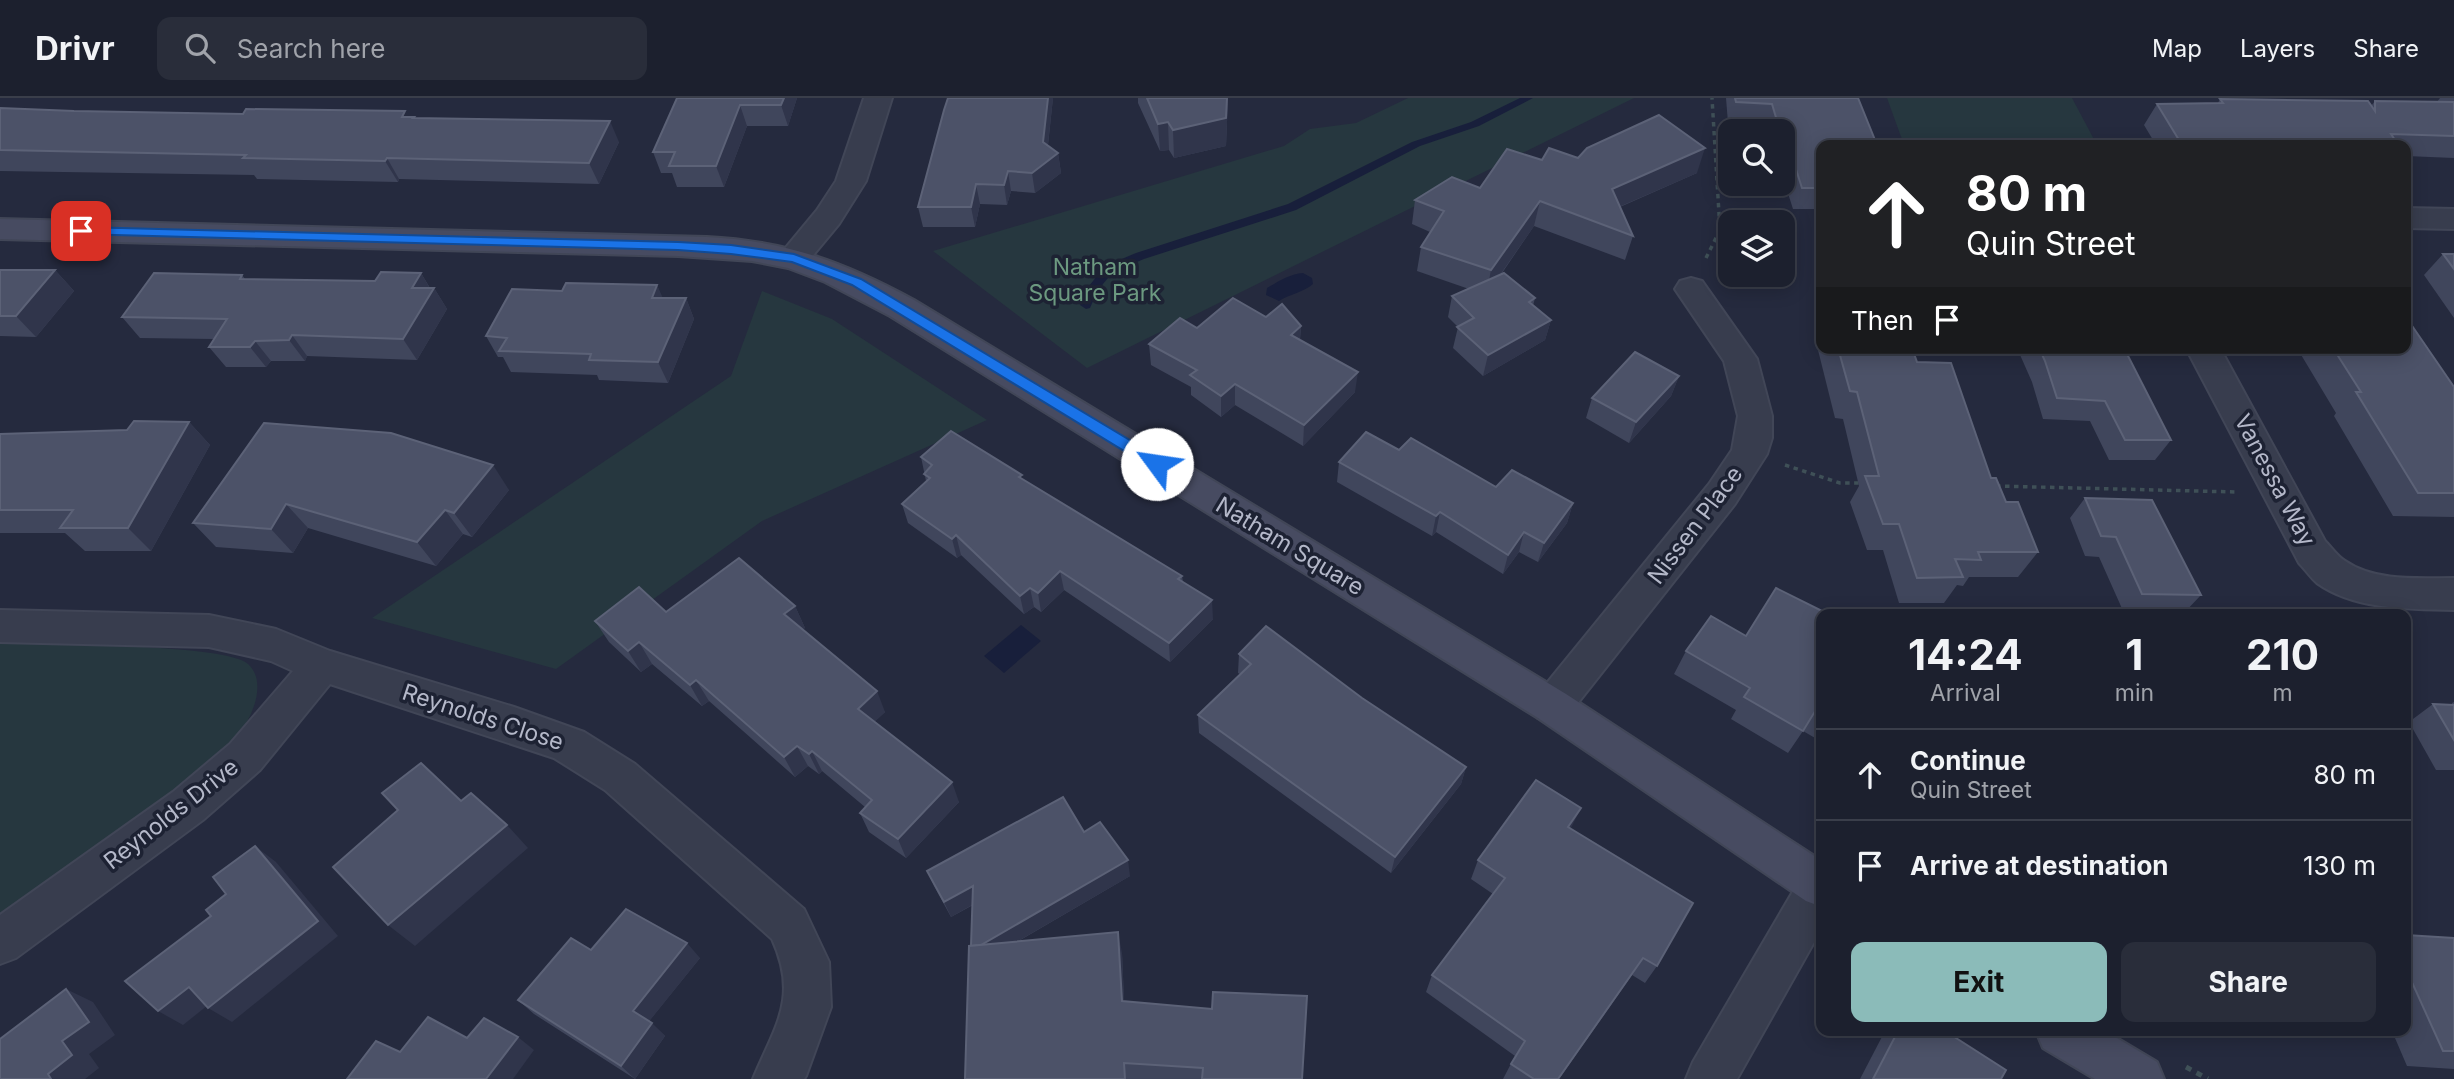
<!DOCTYPE html>
<html lang="en">
<head>
<meta charset="utf-8">
<style>
	body { margin:0; font-family:Inter,sans-serif; background:#292d3a; color:#f1f3f6; height:100vh; display:flex; flex-direction:column; font-size:26px; white-space:nowrap }
	* { box-sizing:border-box; margin:0 }
	p { font-size:23px; color:#a0a3aa }
	.icon { flex:none; width:38px; height:38px; fill:none; stroke:currentColor; stroke-width:2; stroke-linecap:round; stroke-linejoin:round }
	.map { position:relative; flex:1; overflow:hidden }
	.side { position:absolute; left:1816px; top:511px; width:595px; height:427px; display:flex; flex-direction:column; background:#1c202e; border-radius:14px; box-shadow:0 4px 18px #0003,0 0 0 2px #3a3e4a }
	.side>* { flex:none }
	.top-card { position:absolute; left:1816px; top:42px; width:595px; height:214px; border-radius:14px; box-shadow:0 4px 18px #0003,0 0 0 2px #3a3e4a; background:#202124; color:#fff; overflow:hidden }
	.tools { position:absolute; left:1718px; top:21px; display:grid; gap:14px }
	.tools a { display:grid; place-items:center; width:77px; height:77px; border-radius:14px; background:#1c202e; box-shadow:0 4px 18px #0003,0 0 0 2px #3a3e4a; font-size:35px }
	.pin { position:absolute; display:grid; place-items:center; width:60px; height:60px; color:#fff; margin:-30px; border-radius:14px; box-shadow:0 4px 10px #0006 }
	.me { position:absolute; width:77px; margin:-38px; rotate:301deg; stroke-linejoin:round; filter:drop-shadow(0 0 5px #0008) }
	.turn { display:flex; align-items:center; gap:24px; height:147px; padding:0 35px; font-size:32px }
	.turn .icon { width:91px; height:91px; stroke-width:2.5 }
	.turn b { display:block; font-size:49px; line-height:60px }
	.then { display:flex; align-items:center; height:66px; padding:0 35px; background:#0003; gap:14px; font-size:26px }
	.eta { display:flex; justify-content:space-evenly; align-items:center; height:119px; text-align:center }
	.eta b { font-size:42px; font-weight:700; line-height:49px }
	.action { display:flex; gap:14px; margin-top:auto; padding:14px 35px }
	.action a { flex:1; height:80px; border-radius:14px; background:#8bbbb9; color:#111; font-size:28px; font-weight:700; line-height:80px; text-align:center }
	.action a+a { background:#292d3a; color:#f1f3f6 }
	ul { padding:0; list-style:none }
	li { display:flex; align-items:center; gap:21px; height:91px; padding:0 35px; border-top:2px solid #3a3e4a }
	li div { flex:1 }
	li b { display:block; font-size:26px }
	li em { font-style:normal }
	header { display:flex; align-items:center; gap:42px; box-sizing:border-box; height:98px; padding:0 35px; background:#1c202e; border-bottom:2px solid #3a3e4a }
	header strong { font-size:33px }
	nav { display:flex; gap:38px; margin-inline-start:auto; font-size:24px }
	.search { width:490px; height:63px; background:#292d3a; display:flex; align-items:center; gap:18px; box-sizing:border-box; padding:0 24px; border-radius:14px; color:#a0a3aa; font-size:26px }
	.map>svg:first-child { display:block }
	.green { fill:#26373f }
	.water { fill:#181f3b }
	.lines { fill:none; stroke-linecap:round; stroke-linejoin:round }
	.stream { fill:#181f3b; fill-rule:evenodd }
	.street-casing { stroke:#414657; stroke-width:4 }
	.secondary-casing { stroke:#414657; stroke-width:4 }
	.path-far1 { stroke:#3f5057; stroke-width:3.5; stroke-dasharray:4.5 4.5; stroke-linecap:butt }
	.path { stroke:#3f5057; stroke-width:5; stroke-dasharray:6 6; stroke-linecap:butt }
	.street { fill:#383d4e; fill-rule:evenodd }
	.secondary { fill:#474b61; fill-rule:evenodd }
	.wall { fill:#40465c }
	.shaded-wall { fill:#30354b }
	.building { fill:#4c5268; stroke:#5c6277; stroke-width:2 }
	.route { fill:#1a73e8; stroke:#114b97; stroke-width:2 }
	.labels { text-anchor:middle; dominant-baseline:central; stroke-width:7; stroke-linejoin:round; paint-order:stroke }
	.park-label { font-size:23px; fill:#6c9980; stroke:#1d2233 }
	.street-label { font-size:23px; fill:#b4b8c9; stroke:#1d2233 }
</style>
</head>
<body>
<header>
<strong>Drivr</strong>
<div class="search"><svg class="icon" aria-label="search" viewBox="0 0 24 24"><circle cx="10" cy="10" r="6"/><path d="M15 15l6 6"/></svg>Search here</div>
<nav><a>Map</a><a>Layers</a><a>Share</a></nav>
</header>
<div class="map">
<svg width="2454" height="981" viewBox="0 0 2454 981">
	<rect width="100%" height="100%" fill="#252a3e"/>
	<g class="green">
		<polygon points="1408,0 1634,0 1087,270 933,153 1284,48 1310,31 1356,25"/>
		<polygon points="1887,0 2072,0 2097,47 1904,47"/>
		<polygon points="762,193 832,221 987,322 762,423 556,571 372,520 731,278"/>
		<path d="M0 545C40 547 225 545 248 566 268 584 252 621 237 638 206 674 165 702 126 729 84 759 42 789 0 819Z"/>
	</g>
	<g class="water">
		<path d="M1303 175 1312 180 1313 186C1304 194 1290 196 1279 203L1266 197 1267 190C1279 183 1290 176 1303 175Z"/>
		<polygon points="1021,527 1041,543 1004,575 984,558"/>
	</g>
	<g class="lines">
		<polygon class="stream" points="1520,0 1533,0 1479,28 1420,48 1296,112 1144,161 1113,174 1098,192 1090,210 1086,211 1080,207 1089,188 1105,168 1136,155 1288,106 1412,44 1471,24"/>
		<g class="street-casing">
			<g id="street">
				<polygon points="864,0 892,0 866,83 839,126 805,167 794,171 783,167 778,160 783,153 817,112 836,83"/>
				<polygon points="2406,110 2454,111 2454,131 2406,130"/>
				<polygon points="1691,180 1702,183 1757,261 1772,318 1772,340 1767,356 1735,406 1566,620 1552,626 1538,620 1532,608 1538,596 1709,386 1732,352 1738,318 1724,263 1675,191 1680,183"/>
				<path d="M2186 250H2220L2325 443C2332 450 2337 458 2345 463 2375 484 2419 480 2454 480V512C2409 511 2355 512 2317 485 2310 479 2305 471 2299 465Z"/>
				<path d="M0 512 209 517 276 531 330 553 514 609 584 634 635 666 804 811 829 864 831 909 806 978 804 981H753C775 928 799 900 772 841L605 692 554 660 330 586 260 672 203 722 16 860 0 866V817L173 694 230 646 293 573 271 563 209 549 0 544Z"/>
				<polygon points="1821,767 1822,830 1737,981 1686,981 1693,964 1805,773"/>
			</g>
		</g>
		<g class="secondary-casing">
			<g id="secondary">
				<path d="M0 121 707 139C787 143 844 164 914 202L1566 596 1822 763V809L1806 803 1538 620 890 218 825 184 788 170 752 163 678 158 0 141Z"/>
				<polygon points="2036,933 2105,933 2157,964 2164,981 2095,981 2043,950"/>
			</g>
		</g>
		<g class="path-far1">
			<polyline points="1706,160 1720,132 1712,0"/>
			<polyline points="1785,367 1840,385 1861,385"/>
			<polyline points="1996,388 2236,394"/>
		</g>
		<polyline class="path" points="2186,969 2208,981"/>
		<use href="#street" class="street"/>
		<use href="#secondary" class="secondary"/>
	</g>
	<g class="wall">
		<polygon points="677,0 797,0 788,28 747,28 724,89 677,89 672,75 661,75 653,54"/>
		<polygon points="1053,0 1048,47 1058,55 1061,75 1035,95 1011,93 1007,107 980,106 975,129 923,129 918,109"/>
		<polygon points="1138,0 1228,0 1226,48 1174,60 1169,52 1160,53 1138,5"/>
		<polygon points="1726,0 1858,0 1822,47 1822,111 1793,111 1784,83 1783,83 1783,33 1766,33 1764,27 1728,25"/>
		<polygon points="2440,0 2454,0 2454,60 2406,58 2406,47 2156,47 2144,27 2157,6 2218,5 2220,1 2371,8 2375,3 2437,4"/>
		<polygon points="0,10 74,13 414,19 415,20 619,44 599,86 399,81 398,84 257,81 254,77 0,73"/>
		<polygon points="1578,60 1697,75 1620,109 1633,138 1625,162 1534,128 1500,178 1535,200 1533,208 1551,222 1545,242 1483,278 1453,250 1458,229 1448,219 1452,198 1469,191 1417,173 1421,149 1430,134 1412,126 1415,102 1480,90"/>
		<polygon points="2443,156 2454,156 2454,220 2424,177"/>
		<polygon points="0,172 55,172 74,193 36,239 0,238"/>
		<polygon points="421,175 430,190 434,190 447,211 417,262 307,258 305,263 271,263 266,269 226,269 209,249 214,241 140,240 122,219 242,177 245,181 375,183"/>
		<polygon points="657,187 662,200 686,200 694,221 668,285 599,282 597,277 511,274 503,259 498,259 486,238 562,193"/>
		<polygon points="1822,217 1822,236 1818,225"/>
		<polygon points="1266,219 1301,228 1300,242 1355,294 1303,348 1235,307 1221,319 1191,297 1191,289 1151,267 1149,246 1197,230"/>
		<polygon points="1822,245 1822,250 1912,250 1917,264 2038,454 2018,479 1969,479 1963,488 1957,487 1944,505 1899,505 1883,452 1867,452 1850,404 1859,388 1843,321 1835,320 1818,252"/>
		<polygon points="2017,250 2124,250 2171,342 2155,362 2109,362 2090,323 2043,321 2032,284"/>
		<polygon points="2297,250 2406,250 2454,289 2454,419 2393,418 2334,318 2336,315"/>
		<polygon points="1679,278 1671,298 1629,345 1586,320 1592,300"/>
		<polygon points="189,324 210,347 151,453 85,453 65,435 0,435 0,336 127,332"/>
		<polygon points="264,325 509,392 472,439 463,436 436,468 308,430 293,455 216,449 193,425"/>
		<polygon points="1399,352 1496,389 1573,405 1567,425 1538,464 1519,454 1503,476 1436,434 1432,438 1337,384 1339,364"/>
		<polygon points="921,359 1022,381 1182,478 1183,484 1213,521 1170,564 1064,492 1041,514 1034,509 1024,516 961,457 957,460 908,425 902,406 926,383"/>
		<polygon points="2085,400 2201,497 2183,516 2124,515 2099,459 2085,458 2070,420"/>
		<polygon points="795,508 805,530 802,531 885,614 874,624 959,704 906,760 869,734 860,715 865,709 822,673 819,676 808,668 795,679 709,603 702,608 652,566 641,574 609,544 595,523 666,514"/>
		<polygon points="1822,516 1822,644 1803,633 1788,655 1731,621 1736,612 1674,576 1686,553 1746,538"/>
		<polygon points="1239,556 1362,600 1466,669 1461,686 1391,775 1199,635 1198,617 1240,576 1238,575"/>
		<polygon points="2454,604 2454,672 2436,672 2409,624 2433,606 2452,607 2452,605"/>
		<polygon points="1571,731 1657,868 1645,885 1632,877 1559,981 1503,981 1515,958 1426,894 1432,877 1493,796 1471,781 1478,762"/>
		<polygon points="1084,734 1130,778 1017,844 1122,855 1124,903 1302,981 965,981 973,807 951,819 934,788 927,773"/>
		<polygon points="2406,837 2454,840 2454,971 2407,968 2392,933 2406,933"/>
		<polygon points="591,852 700,860 649,923 665,938 635,981 534,916 518,902"/>
		<polygon points="1885,933 1945,933 2001,981 1860,981"/>
	</g>
	<g class="shaded-wall">
		<polygon points="784,0 797,0 788,28 781,7"/>
		<polygon points="1048,0 1053,0 1046,64 1058,55 1061,75 1035,95 1032,75 1043,44"/>
		<polygon points="1227,0 1228,0 1226,48 1174,60 1173,32"/>
		<polygon points="740,7 747,28 724,89 716,68"/>
		<polygon points="610,23 619,44 599,86 589,65"/>
		<polygon points="1168,24 1169,52 1160,53 1158,26"/>
		<polygon points="1705,50 1697,75 1605,115 1612,91"/>
		<polygon points="387,60 399,81 398,84 385,63"/>
		<polygon points="1008,73 1011,93 1007,107 1004,87"/>
		<polygon points="976,86 980,106 975,129 971,109"/>
		<polygon points="1540,103 1534,128 1486,197 1491,172"/>
		<polygon points="55,172 74,193 36,239 16,218"/>
		<polygon points="421,175 432,194 434,190 447,211 417,262 403,241 412,190"/>
		<polygon points="657,187 666,207 652,200"/>
		<polygon points="686,200 694,221 668,285 658,264"/>
		<polygon points="1551,222 1545,242 1483,278 1488,257"/>
		<polygon points="1301,228 1299,249 1291,237"/>
		<polygon points="292,237 307,258 305,263 289,242"/>
		<polygon points="255,243 271,263 266,269 250,249"/>
		<polygon points="1358,274 1355,294 1303,348 1304,327"/>
		<polygon points="1679,278 1671,298 1629,345 1636,324"/>
		<polygon points="1235,286 1235,307 1221,319 1221,298"/>
		<polygon points="189,324 210,347 151,453 128,430"/>
		<polygon points="493,367 509,392 472,439 454,415"/>
		<polygon points="1573,405 1567,425 1538,464 1544,445"/>
		<polygon points="286,406 308,430 293,455 271,431"/>
		<polygon points="445,412 463,436 436,468 417,444"/>
		<polygon points="1440,414 1436,434 1432,438 1436,418"/>
		<polygon points="1524,434 1519,454 1503,476 1508,457"/>
		<polygon points="956,437 961,457 957,460 952,441"/>
		<polygon points="1060,473 1064,492 1041,514 1038,495"/>
		<polygon points="1030,490 1034,509 1024,516 1020,498"/>
		<polygon points="1212,502 1213,521 1170,564 1169,545"/>
		<polygon points="795,508 805,530 794,538 784,516"/>
		<polygon points="639,544 652,566 641,574 628,553"/>
		<polygon points="696,582 709,603 702,608 690,587"/>
		<polygon points="877,593 885,614 866,632 858,611"/>
		<polygon points="797,648 808,668 795,679 784,659"/>
		<polygon points="812,653 822,673 819,676 809,656"/>
		<polygon points="1466,669 1461,686 1391,775 1395,759"/>
		<polygon points="952,684 959,704 906,760 898,741"/>
		<polygon points="1581,710 1571,730 1559,749 1568,729"/>
		<polygon points="507,727 528,750 415,848 388,827"/>
		<polygon points="255,748 276,764 338,838 232,924 208,910"/>
		<polygon points="1128,762 1130,778 977,867 971,853"/>
		<polygon points="973,788 979,803 951,819 944,804"/>
		<polygon points="1118,834 1122,855 1125,922 1122,903"/>
		<polygon points="687,845 700,860 647,926 633,913"/>
		<polygon points="189,889 213,903 183,927 158,913"/>
		<polygon points="66,891 93,904 115,937 89,956 99,970 85,981 51,981 48,976 62,943"/>
		<polygon points="652,925 665,938 635,981 621,968"/>
		<polygon points="518,939 534,952 513,981 486,981"/>
	</g>
	<g class="building">
		<polygon points="677,0 784,0 781,7 740,7 716,68 669,68 675,54 653,54"/>
		<polygon points="948,0 1048,0 1043,44 1058,55 1032,75 1008,73 1004,87 976,86 971,109 918,109 944,12"/>
		<polygon points="1147,0 1227,0 1226,20 1173,32 1168,24 1158,26"/>
		<polygon points="1735,0 1858,0 1877,47 1822,47 1822,90 1802,90 1793,62 1789,62 1783,43 1783,33 1780,33 1772,6 1736,4"/>
		<polygon points="2220,1 2368,3 2375,13 2375,3 2454,4 2454,38 2391,36 2397,45 2179,42 2157,6 2223,5"/>
		<polygon points="0,10 74,13 243,16 246,11 405,13 402,19 414,19 413,20 610,23 589,65 387,60 385,63 243,60 246,57 0,52"/>
		<polygon points="1659,17 1705,50 1612,91 1633,138 1540,103 1491,172 1421,149 1444,113 1415,102 1452,79 1480,90 1507,51 1542,62 1549,50 1578,60 1587,50"/>
		<polygon points="2443,156 2454,156 2454,171"/>
		<polygon points="0,172 55,172 16,218 0,218"/>
		<polygon points="381,174 421,175 412,190 434,190 403,241 292,237 289,242 255,243 250,249 209,249 227,221 122,219 154,175 242,177 240,181 375,183"/>
		<polygon points="1504,175 1535,200 1529,204 1551,222 1488,257 1457,229 1474,220 1452,198"/>
		<polygon points="566,185 657,187 652,200 686,200 658,264 589,262 591,256 499,253 507,240 486,238 512,191 562,193"/>
		<polygon points="1233,200 1266,219 1282,206 1301,228 1291,237 1358,274 1304,327 1235,286 1221,298 1190,277 1197,272 1149,246 1180,220 1197,230"/>
		<polygon points="2406,219 2454,289 2454,395 2418,395 2356,294 2361,294 2333,250 2406,250"/>
		<polygon points="1838,250 1912,250 1917,264 1951,265 1991,380 1996,380 2006,404 2018,404 2038,454 1978,454 1981,462 1955,461 1963,479 1917,480 1899,426 1883,426 1865,378 1879,378 1857,294 1850,293"/>
		<polygon points="2039,250 2124,250 2171,342 2125,342 2105,303 2057,300 2045,263"/>
		<polygon points="1635,254 1679,278 1636,324 1592,300"/>
		<polygon points="134,323 189,324 128,430 60,430 73,412 0,412 0,336 127,332"/>
		<polygon points="264,325 391,335 493,367 454,415 445,412 417,444 286,406 271,431 193,425"/>
		<polygon points="951,333 1022,377 1019,379 1182,478 1178,481 1212,502 1169,545 1060,473 1038,495 1030,490 1020,498 956,437 952,441 902,406 930,380 924,376 932,367 921,359"/>
		<polygon points="1366,334 1399,352 1411,340 1496,389 1512,372 1573,405 1544,445 1524,434 1508,457 1440,414 1436,418 1339,364"/>
		<polygon points="2085,400 2152,402 2201,497 2142,496 2116,439 2101,438"/>
		<polygon points="739,460 795,508 784,516 877,593 858,611 952,684 898,741 860,715 872,702 812,653 809,656 797,648 784,659 696,582 690,587 639,544 628,553 595,523 639,489 666,514"/>
		<polygon points="1776,490 1828,516 1822,516 1822,613 1817,610 1803,633 1744,599 1750,590 1686,553 1711,518 1746,538"/>
		<polygon points="1266,528 1362,600 1466,669 1395,759 1198,617 1251,566 1239,556"/>
		<polygon points="2433,606 2454,607 2454,642"/>
		<polygon points="421,665 461,703 471,695 507,727 388,827 333,769 398,712 382,695"/>
		<polygon points="1536,682 1581,710 1568,729 1693,805 1657,868 1643,860 1558,981 1534,981 1511,966 1525,943 1432,877 1505,780 1478,762"/>
		<polygon points="1063,699 1084,734 1100,724 1128,762 981,847 971,848 973,788 944,804 927,773"/>
		<polygon points="255,748 318,823 208,910 189,889 158,913 125,883 211,818 206,812 226,796 213,779"/>
		<polygon points="626,811 687,845 633,913 652,925 621,968 518,902 571,840 591,852"/>
		<polygon points="1118,834 1122,903 1212,911 1213,894 1307,898 1302,981 1202,981 1203,970 1124,965 1125,981 965,981 969,848"/>
		<polygon points="2406,837 2454,840 2454,953 2443,953 2406,871"/>
		<polygon points="66,891 89,924 62,943 72,957 48,976 51,981 0,981 0,941"/>
		<polygon points="428,919 467,940 484,920 518,939 486,981 347,981 376,943 400,954"/>
		<polygon points="1898,933 1945,933 2006,972 2001,981 1873,981"/>
	</g>
	<polygon class="route" points="81,129 678,144 731,147 794,156 861,181 1163,362 1165,366 1157,372 1152,370 852,187 792,164 731,156 678,152 77,136 75,133"/>
	<g class="labels">
		<g class="park-label">
			<text x="1095" y="169">Natham<tspan x="1095" dy="26">Square Park</tspan></text>
		</g>
		<g class="street-label">
			<text transform="translate(2275 382) rotate(62)">Vanessa Way</text>
			<text transform="translate(1695 427) rotate(-53)">Nissen Place</text>
			<text transform="translate(1290 448) rotate(31)">Natham Square</text>
			<text transform="translate(483 619) rotate(18)">Reynolds Close</text>
			<text transform="translate(171 716) rotate(-38)">Reynolds Drive</text>
		</g>
	</g>
</svg>
<div class="tools">
<a><svg class="icon" aria-label="search" viewBox="0 0 24 24"><circle cx="10" cy="10" r="6"/><path d="M15 15l6 6"/></svg></a>
<a><svg class="icon" aria-label="layers" viewBox="0 0 24 24"><path d="M12 4l9 5-9 5-9-5zM3 14l9 5 9-5"/></svg></a>
</div>
<div class="pin" style="left:81px;top:133px;background:#d93025"><svg class="icon" aria-label="arrive" viewBox="0 0 24 24"><path d="M6 21V4h12l-3 4 3 4H6"/></svg></div>
<svg class="me" style="left:1157px;top:366px" viewBox="-20 -20 40 40"><circle r="19" fill="#fff"/><path d="M0-13L10 11 0 6-10 11z" fill="#1a73e8"/></svg>
<div class="top-card">
<div class="turn"><svg class="icon" aria-label="ahead" viewBox="0 0 24 24"><path d="M12 20V5M6 11l6-6 6 6"/></svg><div><b>80 m</b>Quin Street</div></div>
<div class="then">Then<svg class="icon" aria-label="arrive" viewBox="0 0 24 24"><path d="M6 21V4h12l-3 4 3 4H6"/></svg></div>
</div>
<section class="side">
<div class="eta">
<div><b>14:24</b><p>Arrival</p></div>
<div><b>1</b><p>min</p></div>
<div><b>210</b><p>m</p></div>
</div>
<ul>
<li><svg class="icon" aria-label="ahead" viewBox="0 0 24 24"><path d="M12 20V5M6 11l6-6 6 6"/></svg><div><b>Continue</b><p>Quin Street</p></div><em>80 m</em></li>
<li><svg class="icon" aria-label="arrive" viewBox="0 0 24 24"><path d="M6 21V4h12l-3 4 3 4H6"/></svg><div><b>Arrive at destination</b></div><em>130 m</em></li>
</ul>
<div class="action"><a>Exit</a><a>Share</a></div>
</section>
</div>
</body>
</html>
